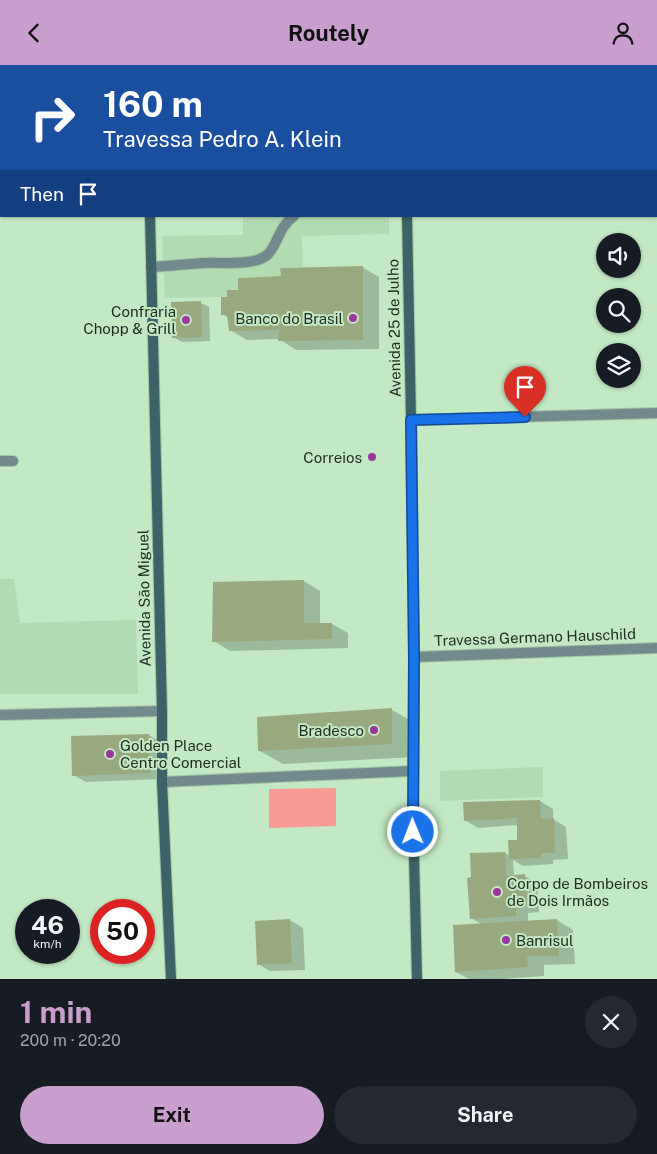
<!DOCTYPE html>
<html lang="en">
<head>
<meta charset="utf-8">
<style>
	body { margin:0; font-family:"Public Sans",sans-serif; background:#242831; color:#f1f3f6; height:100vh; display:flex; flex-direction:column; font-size:19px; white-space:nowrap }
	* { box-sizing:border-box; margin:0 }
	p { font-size:16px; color:#9ea1a6 }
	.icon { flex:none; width:28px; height:28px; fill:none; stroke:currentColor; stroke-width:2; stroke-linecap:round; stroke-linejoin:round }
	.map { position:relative; height:914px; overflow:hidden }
	.sheet { display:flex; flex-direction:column; background:#171b24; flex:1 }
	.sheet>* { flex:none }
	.banner { position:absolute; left:0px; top:0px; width:658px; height:152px; box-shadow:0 1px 4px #0004; background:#1a4fa0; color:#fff; overflow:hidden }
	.controls { position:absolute; left:596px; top:168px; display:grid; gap:10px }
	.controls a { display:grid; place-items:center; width:45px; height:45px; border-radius:50%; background:#171b24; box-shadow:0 1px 4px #0004; font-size:25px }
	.speed { position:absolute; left:15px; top:834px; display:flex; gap:10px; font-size:25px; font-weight:700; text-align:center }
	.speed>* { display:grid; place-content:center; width:65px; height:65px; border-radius:50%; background:#171b24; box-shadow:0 1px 4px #0004; line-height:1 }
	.speed small { font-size:12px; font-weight:400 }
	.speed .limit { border:8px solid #d22; background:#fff; color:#111 }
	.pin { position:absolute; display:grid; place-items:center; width:42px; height:42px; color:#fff; margin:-51px -21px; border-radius:50% 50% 50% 0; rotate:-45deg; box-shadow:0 0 5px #0007 }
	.pin .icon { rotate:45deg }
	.me { position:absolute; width:55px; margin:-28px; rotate:359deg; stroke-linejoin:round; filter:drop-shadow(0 0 4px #0008) }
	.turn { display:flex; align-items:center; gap:18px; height:105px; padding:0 20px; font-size:22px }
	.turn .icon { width:65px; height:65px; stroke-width:2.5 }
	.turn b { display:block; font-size:35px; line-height:42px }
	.then { display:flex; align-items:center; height:48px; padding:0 20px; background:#0003; gap:10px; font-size:19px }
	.round { display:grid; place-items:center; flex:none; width:52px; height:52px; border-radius:26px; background:#242831 }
	.headline { display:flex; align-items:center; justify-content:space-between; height:85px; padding:0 20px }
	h1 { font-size:30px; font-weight:700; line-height:38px; color:#c99ece }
	.cta { display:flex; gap:10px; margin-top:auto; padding:10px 20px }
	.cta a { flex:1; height:58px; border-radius:30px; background:#c99ece; color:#111; font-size:20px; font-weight:700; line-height:58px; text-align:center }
	.cta a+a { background:#242831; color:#f1f3f6 }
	header { display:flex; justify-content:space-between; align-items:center; height:65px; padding:0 20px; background:#c99ece; color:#111; font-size:22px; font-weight:700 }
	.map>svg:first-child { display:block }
	.built { fill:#b1dcb2 }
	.green { fill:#f99b93 }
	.shadow { fill:#0003 }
	.building { fill:#98a97d }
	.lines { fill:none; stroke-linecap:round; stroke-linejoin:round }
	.service-casing { stroke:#a2c4a3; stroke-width:12 }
	.pedestrian-casing { stroke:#a2c4a3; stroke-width:12 }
	.minor-casing { stroke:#a2c4a3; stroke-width:12 }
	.secondary-casing { stroke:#a2c4a3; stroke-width:12 }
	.service { stroke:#718a8d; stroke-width:10 }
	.pedestrian { stroke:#718a8d; stroke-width:10 }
	.minor { stroke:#718a8d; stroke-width:10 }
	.secondary { stroke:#3c6367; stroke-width:10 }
	.route-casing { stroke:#114b97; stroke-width:12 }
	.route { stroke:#1a73e8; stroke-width:9 }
	.poi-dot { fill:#99379e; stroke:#c2e9c3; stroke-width:2 }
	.labels { text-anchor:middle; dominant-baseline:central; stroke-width:4; stroke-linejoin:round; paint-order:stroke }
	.poi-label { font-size:15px; fill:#213022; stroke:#c2e9c3; text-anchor:end }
	.street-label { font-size:15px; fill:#213022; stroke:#c2e9c3 }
</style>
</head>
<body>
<header><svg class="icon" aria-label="back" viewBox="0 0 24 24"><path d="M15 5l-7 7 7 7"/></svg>Routely<svg class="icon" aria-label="person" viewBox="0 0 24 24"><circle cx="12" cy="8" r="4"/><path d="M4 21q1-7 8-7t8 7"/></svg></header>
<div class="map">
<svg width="657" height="914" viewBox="0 0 657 914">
	<rect width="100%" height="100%" fill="#c2e9c3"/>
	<g class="built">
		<polygon points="243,151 389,151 389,169 302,171 303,202 281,203 281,211 238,213 238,225 227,225 227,232 165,233 162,171 243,170"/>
		<polygon points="0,514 14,514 20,558 136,555 138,629 0,629"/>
		<polygon points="543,702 543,732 440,736 440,706"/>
	</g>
	<polygon class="green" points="336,723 336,761 269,763 269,724"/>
	<g class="shadow">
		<polygon points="362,202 379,212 379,284 296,285 279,274 247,275 230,265 229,253 222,249 228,233 239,226 282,212"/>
		<polygon points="201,238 209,242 210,276 182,277 173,272"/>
		<polygon points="304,516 320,526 320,559 332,559 348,568 348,583 230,586 214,576"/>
		<polygon points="392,645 415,658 414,692 283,699 260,686 259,653"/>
		<polygon points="149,670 162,678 162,714 86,717 73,710 72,672"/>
		<polygon points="540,736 553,744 553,754 566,762 568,794 553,795 553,799 523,801 513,795 514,811 525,811 537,818 539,847 528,848 528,857 557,855 573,865 575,899 544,900 544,911 502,914 469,914 456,907 483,860 471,853 505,788 510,791 518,776 518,760 478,763 465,755"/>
		<polygon points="290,855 303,863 305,905 270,906 258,899"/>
	</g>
	<g class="building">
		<polygon points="363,201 363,275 278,276 279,265 229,266 227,250 221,250 221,232 227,232 227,225 238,225 238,213 281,211 280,203"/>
		<polygon points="201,236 202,272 172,273 171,237"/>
		<polygon points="304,515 304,558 332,558 332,574 212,577 213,517"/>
		<polygon points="392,643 392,679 258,686 257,652"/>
		<polygon points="149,669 150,708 72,711 71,671"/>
		<polygon points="540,735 541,754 554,753 555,788 541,788 541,793 509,794 508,775 517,775 517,753 464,756 463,737"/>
		<polygon points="505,787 506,811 525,809 527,840 516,841 516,851 470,854 467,813 471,812 470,788"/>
		<polygon points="290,854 292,898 257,900 255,856"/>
		<polygon points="557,854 559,891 527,891 528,902 455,907 453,860"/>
	</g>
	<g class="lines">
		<g class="service-casing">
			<polyline id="service" points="0,396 13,396"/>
		</g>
		<g class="pedestrian-casing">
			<path id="pedestrian" d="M151 202C169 201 187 199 205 198 222 197 251 201 266 191 277 183 278 162 294 151"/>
		</g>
		<g class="minor-casing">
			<g id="minor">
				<polyline points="656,91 657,91"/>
				<polyline points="411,355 657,348"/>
				<polyline points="414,592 657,583"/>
				<polyline points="0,650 162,646"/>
				<polyline points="162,717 413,706"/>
			</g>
		</g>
		<g class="secondary-casing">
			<g id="secondary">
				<polyline points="404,0 404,1"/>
				<polyline points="147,1 147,0"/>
				<polyline points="150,151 162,646 162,717 171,914"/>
				<polyline points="407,151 411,355 414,592 413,749 417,914"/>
			</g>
		</g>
		<use href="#service" class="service"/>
		<use href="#pedestrian" class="pedestrian"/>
		<use href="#minor" class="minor"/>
		<use href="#secondary" class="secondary"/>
	</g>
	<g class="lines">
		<g class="route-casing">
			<polyline id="route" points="413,767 414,592 411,355 525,352"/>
		</g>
		<use href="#route" class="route"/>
	</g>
	<g class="poi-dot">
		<circle cx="353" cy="253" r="5"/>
		<circle cx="186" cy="255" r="5"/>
		<circle cx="372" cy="392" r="5"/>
		<circle cx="374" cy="665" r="5"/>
		<circle cx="110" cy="689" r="5"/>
		<circle cx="497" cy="827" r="5"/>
		<circle cx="506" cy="875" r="5"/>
	</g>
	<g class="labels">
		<g class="poi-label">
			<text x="176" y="246">Confraria<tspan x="176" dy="17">Chopp &amp; Grill</tspan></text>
			<text x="343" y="253">Banco do Brasil</text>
			<text x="362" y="392">Correios</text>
			<text x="364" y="665">Bradesco</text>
			<text x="120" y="680" text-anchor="start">Golden Place<tspan x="120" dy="17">Centro Comercial</tspan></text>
			<text x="507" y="818" text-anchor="start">Corpo de Bombeiros<tspan x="507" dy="17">de Dois Irmãos</tspan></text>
			<text x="516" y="875" text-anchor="start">Banrisul</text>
		</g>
		<g class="street-label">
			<text transform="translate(394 263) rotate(-91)">Avenida 25 de Julho</text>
			<text transform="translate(144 533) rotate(-91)">Avenida São Miguel</text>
			<text transform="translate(535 572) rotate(-2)">Travessa Germano Hauschild</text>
		</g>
	</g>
</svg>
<div class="controls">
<a><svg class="icon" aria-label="sound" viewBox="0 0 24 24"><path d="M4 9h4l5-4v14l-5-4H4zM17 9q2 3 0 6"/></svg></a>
<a><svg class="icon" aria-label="search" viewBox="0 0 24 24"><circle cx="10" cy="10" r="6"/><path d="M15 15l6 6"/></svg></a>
<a><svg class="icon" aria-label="layers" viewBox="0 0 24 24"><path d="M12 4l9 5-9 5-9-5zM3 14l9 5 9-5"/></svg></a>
</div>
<div class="speed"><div>46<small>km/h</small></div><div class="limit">50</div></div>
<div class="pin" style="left:525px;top:352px;background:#d93025"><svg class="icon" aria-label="arrive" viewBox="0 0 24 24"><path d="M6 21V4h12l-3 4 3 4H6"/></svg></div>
<svg class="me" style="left:413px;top:767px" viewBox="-20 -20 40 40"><circle r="17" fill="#1a73e8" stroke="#fff" stroke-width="3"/><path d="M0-11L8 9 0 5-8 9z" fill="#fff"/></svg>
<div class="banner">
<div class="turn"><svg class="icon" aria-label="right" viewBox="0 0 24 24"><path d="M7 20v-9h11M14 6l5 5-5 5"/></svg><div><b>160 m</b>Travessa Pedro A. Klein</div></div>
<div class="then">Then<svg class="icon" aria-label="arrive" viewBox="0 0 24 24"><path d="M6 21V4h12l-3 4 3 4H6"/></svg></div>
</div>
</div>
<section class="sheet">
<div class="headline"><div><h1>1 min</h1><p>200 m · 20:20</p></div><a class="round"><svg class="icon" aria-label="close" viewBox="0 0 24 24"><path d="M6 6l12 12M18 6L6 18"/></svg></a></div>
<div class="cta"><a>Exit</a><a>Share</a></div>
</section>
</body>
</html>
